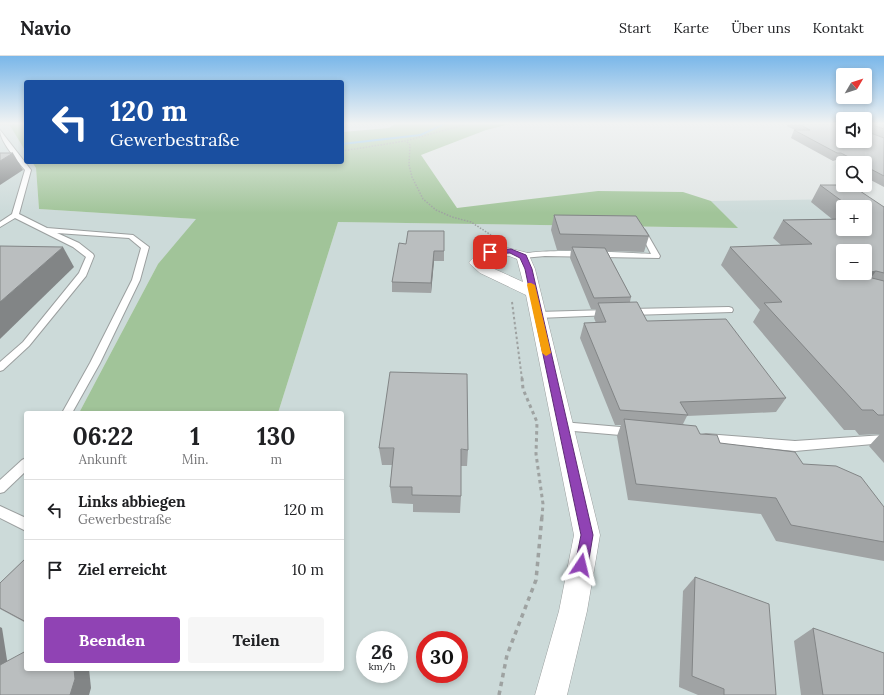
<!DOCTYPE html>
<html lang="de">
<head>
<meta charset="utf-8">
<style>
	body { margin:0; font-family:Lora,serif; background:#f6f6f6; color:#202124; height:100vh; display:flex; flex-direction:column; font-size:15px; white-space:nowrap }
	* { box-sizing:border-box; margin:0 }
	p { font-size:13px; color:#757577 }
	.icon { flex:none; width:22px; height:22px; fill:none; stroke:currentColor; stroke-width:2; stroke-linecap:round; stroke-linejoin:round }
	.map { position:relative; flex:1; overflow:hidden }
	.drawer { position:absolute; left:24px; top:355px; width:320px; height:260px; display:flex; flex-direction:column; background:#fff; border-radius:4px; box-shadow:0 2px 6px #0003 }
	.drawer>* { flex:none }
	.top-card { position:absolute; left:24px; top:24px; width:320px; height:84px; border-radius:4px; box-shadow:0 2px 6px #0003; background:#1a4fa0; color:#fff; overflow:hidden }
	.needle { width:26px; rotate:51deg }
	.fabs { position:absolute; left:836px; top:12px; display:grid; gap:8px }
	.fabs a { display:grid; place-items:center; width:36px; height:36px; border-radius:4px; background:#fff; box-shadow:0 2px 6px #0003; font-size:20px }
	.speed { position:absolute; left:356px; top:575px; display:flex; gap:8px; font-size:20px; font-weight:700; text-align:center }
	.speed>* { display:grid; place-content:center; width:52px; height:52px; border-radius:50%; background:#fff; box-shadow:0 2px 6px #0003; line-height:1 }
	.speed small { font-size:10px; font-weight:400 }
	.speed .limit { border:6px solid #d22; background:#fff; color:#111 }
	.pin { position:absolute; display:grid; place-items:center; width:34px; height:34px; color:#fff; margin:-17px; border-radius:8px; box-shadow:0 2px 6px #0006 }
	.me { position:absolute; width:44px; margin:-22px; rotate:10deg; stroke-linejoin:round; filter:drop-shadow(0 0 3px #0008) }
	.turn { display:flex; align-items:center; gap:14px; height:84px; padding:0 20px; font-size:18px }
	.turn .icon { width:52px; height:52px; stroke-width:2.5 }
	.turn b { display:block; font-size:28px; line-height:34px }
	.eta { display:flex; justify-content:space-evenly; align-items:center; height:68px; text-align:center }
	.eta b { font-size:24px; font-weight:700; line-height:28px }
	.action { display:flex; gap:8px; margin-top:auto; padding:8px 20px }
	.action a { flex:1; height:46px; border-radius:4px; background:#9043b4; color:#fff; font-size:16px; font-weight:700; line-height:46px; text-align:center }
	.action a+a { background:#f6f6f6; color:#202124 }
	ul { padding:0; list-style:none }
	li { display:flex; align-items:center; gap:12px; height:60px; padding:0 20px; border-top:1px solid #e0e0e0 }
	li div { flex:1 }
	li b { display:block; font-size:15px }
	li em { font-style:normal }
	header { display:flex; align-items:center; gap:24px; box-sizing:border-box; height:56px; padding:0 20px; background:#fff; border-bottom:1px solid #e0e0e0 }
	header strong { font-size:19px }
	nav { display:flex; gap:22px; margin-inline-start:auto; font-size:14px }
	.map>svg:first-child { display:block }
	.built { fill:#ccdad9; fill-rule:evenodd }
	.green { fill:#a1c499 }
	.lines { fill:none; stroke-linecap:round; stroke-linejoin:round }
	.stream { fill:#76bbea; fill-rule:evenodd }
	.lane-casing { stroke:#9b9f9f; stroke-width:2 }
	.street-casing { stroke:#9b9f9f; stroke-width:1 }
	.path-far3 { stroke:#9ea2a1; stroke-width:1.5; stroke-dasharray:1.5 1.5; stroke-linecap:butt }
	.path-far2 { stroke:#9ea2a1; stroke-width:2; stroke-dasharray:2.5 2.5; stroke-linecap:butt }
	.path-far1 { stroke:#9ea2a1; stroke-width:3; stroke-dasharray:3.5 3.5; stroke-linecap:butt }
	.path { stroke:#9ea2a1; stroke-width:3.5; stroke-dasharray:4.5 4.5; stroke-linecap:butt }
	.lane { fill:#fff; fill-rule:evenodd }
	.street { fill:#fff; fill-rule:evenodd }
	.wall { fill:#a0a3a4; fill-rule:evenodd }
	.shaded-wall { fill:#828586 }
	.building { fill:#babebf; stroke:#828586; fill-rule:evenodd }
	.route { fill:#9043b4; stroke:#5e2c75 }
	.slow { fill:#f59e0b }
</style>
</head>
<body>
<header>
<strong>Navio</strong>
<nav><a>Start</a><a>Karte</a><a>Über uns</a><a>Kontakt</a></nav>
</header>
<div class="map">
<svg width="884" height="639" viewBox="0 0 884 639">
	<rect width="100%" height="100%" fill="#e0e5e4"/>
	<path class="built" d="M0 68H9L26 96V106H32L36 112 39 153 197 163 158 208 79 357H26V613H342V357H278L338 166 737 172 711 145 849 143 843 151V173H865L884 166V639H0ZM843 195H865V217H843ZM365 584H399V618H365ZM425 584H459V618H425Z"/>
	<g class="green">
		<polygon points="9,68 26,68 26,96"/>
		<polygon points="395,68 510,68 486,74 421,99 457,152 598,135 683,136 711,145 738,172 338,166 278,357 79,357 158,208 196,163 39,153 36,112 32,106 342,106 342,76 389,72"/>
	</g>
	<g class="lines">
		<polygon class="stream" points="442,68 446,68 421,80 342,89 342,87 420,78"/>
		<g class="lane-casing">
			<g id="lane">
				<path d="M0 74 31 114 19 158 47 172 133 179 149 191 140 224 100 307 72 357H62L90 307 132 224 141 192 129 182 57 177 79 187 93 198 94 200 86 220 29 290 3 314 0 315V306L23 286 79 217 86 201 73 191 15 162 0 171V166L12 158 25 114C17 104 0 86 0 74Z"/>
				<path d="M642 172 645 174 660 200 659 202 545 200 523 202 519 200C530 191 631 197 651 198L639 174Z"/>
				<polygon points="729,251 732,252 733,254 732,256 630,259 626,256 630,253"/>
				<polygon points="608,254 611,255 612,257 611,259 538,262 534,259 538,256"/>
				<polygon points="562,366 632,372 636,373 638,376 636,379 632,380 562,374 558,373 556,370 558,367"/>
				<polygon points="706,378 795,385 884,379 884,387 795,395 706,386 702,385 700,382 702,379"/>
				<polygon points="26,402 26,415 4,436 0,437 0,424 22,404"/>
				<polygon points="0,450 26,462 26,475 0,462"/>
			</g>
		</g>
		<g class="street-casing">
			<path id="street" d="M504 191 528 197 535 213 600 479 587 555 567 639H535L559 555 574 479 526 239 480 217 469 207C477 195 490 191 504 191ZM498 199 509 200 517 203 523 226 490 211 484 206 491 201Z"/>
		</g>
		<g class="path-far3">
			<polyline points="10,68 26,69"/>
			<polyline points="407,86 410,89 409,109 412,121 423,143 436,154 452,161 471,166 491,179"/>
			<polyline points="342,95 405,85 467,68"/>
		</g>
		<polyline class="path-far2" points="512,246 522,323"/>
		<polyline class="path-far1" points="522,322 523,333 537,366 536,398 543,448 542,461"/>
		<polyline class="path" points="499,639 507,599 536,524 542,460"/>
		<use href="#lane" class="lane"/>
		<use href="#street" class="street"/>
	</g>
	<g class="wall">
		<polygon points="787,68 884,68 884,131 865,121 865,107 843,107 843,108 836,104 833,105 791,82 794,74 795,74 787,70 788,68"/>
		<path d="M820 129 884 151V407L869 390 880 378 859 379 855 374H844L753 266 760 254 721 209 730 191 781 189 773 182 783 164 832 163 811 146ZM843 151H865V173H843Z"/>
		<polygon points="554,159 649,180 644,196 607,195 631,241 630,246 647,265 786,342 776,356 687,360 683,368 700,378 720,387 803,408 884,451 884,505 776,485 761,458 628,444 617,380 621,369 615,369 580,282 584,267 596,267 594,262 596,253 591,253 570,202 571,194 557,194 551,174"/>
		<polygon points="444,175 444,205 434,205 431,237 392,236 392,226 406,188"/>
		<polygon points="379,392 468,394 467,410 461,410 461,440 460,457 413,456 413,448 392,447 390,431 392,409 382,409"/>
		<polygon points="26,502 26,567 0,553 0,527"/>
		<polygon points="695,521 776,639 698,639 679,631 683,535"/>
		<polygon points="813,572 884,639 801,639 794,585"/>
	</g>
	<g class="shaded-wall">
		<polygon points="13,97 23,114 0,129 0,105"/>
		<polygon points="63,191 74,211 0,283 0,246"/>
		<polygon points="434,195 434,205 431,237 431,227"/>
		<polygon points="876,215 862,235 871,216"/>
		<polygon points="0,571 2,572 10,623 0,618"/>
		<polygon points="74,613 89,613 91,632 89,639 70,639"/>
	</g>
	<g class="building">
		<polygon points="799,68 843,68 843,85 865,85 865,68 869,68 868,69 868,76 884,82 884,120 865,110 865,107 860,107 841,97 837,97 794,74 810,74"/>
		<polygon points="870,68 884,68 884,73"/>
		<polygon points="0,97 13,97 0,105"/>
		<path d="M820 129H851L884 151V217L876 215 871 216 870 220 872 222 884 225V359H878L873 354H862L764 247 782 246 730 191 812 188 783 164 843 163V173H865V151H850ZM843 195H865V217H843Z"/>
		<polygon points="554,159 636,160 649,180 560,178"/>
		<polygon points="408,175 444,175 444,195 434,195 431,227 392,226 399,187 406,188"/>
		<polygon points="0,190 63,191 0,246"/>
		<polygon points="572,191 605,192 631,241 594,242"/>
		<polygon points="637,246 647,265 726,263 786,342 680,346 688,359 620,354 584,267 606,266 598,247"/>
		<polygon points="390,316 467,318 468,394 461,393 461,440 412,439 412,431 390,431 394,392 379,392"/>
		<polygon points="624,363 696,370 700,378 717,379 720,387 795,396 803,408 836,410 861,421 884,451 884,486 791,469 776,442 636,428"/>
		<polygon points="26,502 26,566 0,552 0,527"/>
		<polygon points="695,521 769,548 776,639 724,639 724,633 692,620"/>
		<polygon points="813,572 884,597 884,639 823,639"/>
		<polygon points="26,595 26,613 74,613 75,623 70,639 0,639 0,609"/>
	</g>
	<linearGradient id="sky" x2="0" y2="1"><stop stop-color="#7ab7e9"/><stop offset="0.43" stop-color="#f1f3f3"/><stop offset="1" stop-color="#f1f3f3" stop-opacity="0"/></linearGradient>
	<rect width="884" height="157" fill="url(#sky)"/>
	<polygon class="route" points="511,193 526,199 532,213 593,479 588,509 586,513 581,515 577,513 575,509 581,479 525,213 520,202 510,197 490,198 487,196 490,194"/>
	<polygon class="slow" points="528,227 531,227 535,229 551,297 546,300 542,297 527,229"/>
</svg>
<div class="fabs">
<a><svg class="needle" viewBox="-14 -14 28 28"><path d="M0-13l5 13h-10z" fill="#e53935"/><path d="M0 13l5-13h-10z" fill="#757577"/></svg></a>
<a><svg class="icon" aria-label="sound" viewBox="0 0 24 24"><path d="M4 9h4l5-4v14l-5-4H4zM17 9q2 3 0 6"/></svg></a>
<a><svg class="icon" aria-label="search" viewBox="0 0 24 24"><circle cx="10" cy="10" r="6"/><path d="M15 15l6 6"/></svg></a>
<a>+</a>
<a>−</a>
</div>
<div class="speed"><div>26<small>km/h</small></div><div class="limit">30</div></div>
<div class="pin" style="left:490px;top:196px;background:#d93025"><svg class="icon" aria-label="arrive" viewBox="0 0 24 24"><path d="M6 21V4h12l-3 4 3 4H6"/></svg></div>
<svg class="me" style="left:581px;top:509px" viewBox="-20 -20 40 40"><path d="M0-17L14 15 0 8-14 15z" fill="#9043b4" stroke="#fff" stroke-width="4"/></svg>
<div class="top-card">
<div class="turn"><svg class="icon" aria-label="left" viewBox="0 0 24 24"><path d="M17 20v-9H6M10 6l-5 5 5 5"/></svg><div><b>120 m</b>Gewerbestraße</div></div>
</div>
<section class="drawer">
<div class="eta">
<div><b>06:22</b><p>Ankunft</p></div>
<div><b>1</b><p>Min.</p></div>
<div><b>130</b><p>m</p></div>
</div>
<ul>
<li><svg class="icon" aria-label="left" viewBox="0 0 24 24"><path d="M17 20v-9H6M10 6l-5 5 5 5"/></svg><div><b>Links abbiegen</b><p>Gewerbestraße</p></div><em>120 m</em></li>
<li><svg class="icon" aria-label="arrive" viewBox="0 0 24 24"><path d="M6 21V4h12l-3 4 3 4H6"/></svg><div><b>Ziel erreicht</b></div><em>10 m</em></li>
</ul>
<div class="action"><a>Beenden</a><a>Teilen</a></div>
</section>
</div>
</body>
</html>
